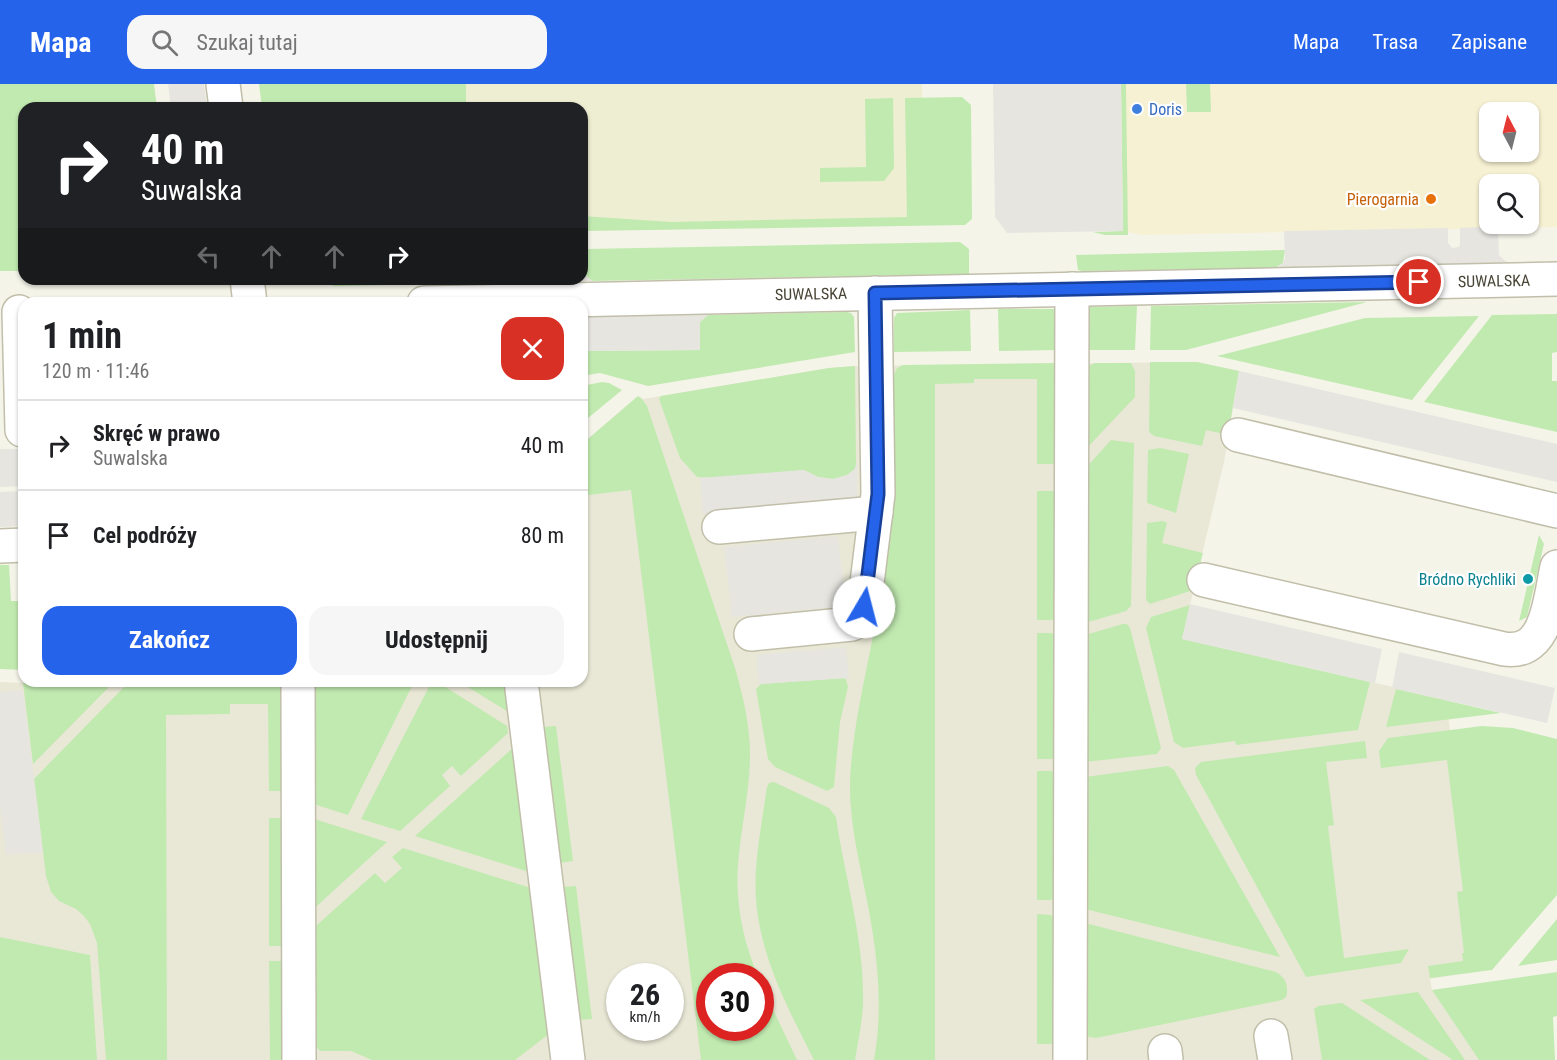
<!DOCTYPE html>
<html lang="pl">
<head>
<meta charset="utf-8">
<style>
	body { margin:0; font-family:"Roboto Condensed",sans-serif; background:#f6f6f6; color:#202124; height:100vh; display:flex; flex-direction:column; font-size:22px; white-space:nowrap }
	* { box-sizing:border-box; margin:0 }
	p { font-size:20px; color:#757577 }
	.icon { flex:none; width:33px; height:33px; fill:none; stroke:currentColor; stroke-width:2; stroke-linecap:round; stroke-linejoin:round }
	.map { position:relative; flex:1; overflow:hidden }
	.drawer { position:absolute; left:18px; top:213px; width:570px; height:390px; display:flex; flex-direction:column; background:#fff; border-radius:18px; box-shadow:0 2px 4px #0004 }
	.drawer>* { flex:none }
	.hud { position:absolute; left:18px; top:18px; width:570px; height:183px; border-radius:18px; box-shadow:0 2px 4px #0004; background:#202124; color:#fff; overflow:hidden }
	.needle { width:39px; rotate:353deg }
	.controls { position:absolute; left:1479px; top:18px; display:grid; gap:12px }
	.controls a { display:grid; place-items:center; width:60px; height:60px; border-radius:12px; background:#fff; box-shadow:0 2px 4px #0004; font-size:30px }
	.speed { position:absolute; left:606px; top:879px; display:flex; gap:12px; font-size:30px; font-weight:700; text-align:center }
	.speed>* { display:grid; place-content:center; width:78px; height:78px; border-radius:50%; background:#fff; box-shadow:0 2px 4px #0004; line-height:1 }
	.speed small { font-size:15px; font-weight:400 }
	.speed .limit { border:9px solid #d22; background:#fff; color:#111 }
	.pin { position:absolute; display:grid; place-items:center; width:51px; height:51px; color:#fff; margin:-26px; border:3px solid #fff; border-radius:50%; box-shadow:0 2px 6px #0007 }
	.me { position:absolute; width:66px; margin:-33px; rotate:8deg; stroke-linejoin:round; filter:drop-shadow(0 0 4px #0008) }
	.turn { display:flex; align-items:center; gap:21px; height:126px; padding:0 24px; font-size:27px }
	.turn .icon { width:78px; height:78px; stroke-width:2.5 }
	.turn b { display:block; font-size:42px; line-height:51px }
	.lanes { display:flex; align-items:center; height:57px; padding:0 24px; background:#0003; justify-content:center; gap:30px; direction:ltr }
	.lanes .off { opacity:.35 }
	.round { display:grid; place-items:center; flex:none; width:63px; height:63px; border-radius:18px; background:#f6f6f6 }
	.headline { display:flex; align-items:center; justify-content:space-between; height:102px; padding:0 24px }
	h1 { font-size:36px; font-weight:700; line-height:45px }
	.primary-button { display:flex; gap:12px; margin-top:auto; padding:12px 24px }
	.primary-button a { flex:1; height:69px; border-radius:18px; background:#2563eb; color:#fff; font-size:24px; font-weight:700; line-height:69px; text-align:center }
	.primary-button a+a { background:#f6f6f6; color:#202124 }
	ul { padding:0; list-style:none }
	li { display:flex; align-items:center; gap:18px; height:90px; padding:0 24px; border-top:2px solid #e0e0e0 }
	li div { flex:1 }
	li b { display:block; font-size:22px }
	li em { font-style:normal }
	header { display:flex; align-items:center; gap:36px; box-sizing:border-box; height:84px; padding:0 30px; background:#2563eb; color:#fff }
	header strong { font-size:28px }
	nav { display:flex; gap:33px; margin-inline-start:auto; font-size:21px }
	.search { width:420px; height:54px; background:#f6f6f6; display:flex; align-items:center; gap:15px; box-sizing:border-box; padding:0 21px; border-radius:18px; color:#757577; font-size:22px }
	.map>svg:first-child { display:block }
	.residential { fill:#e9e8d6; fill-rule:evenodd }
	.commercial { fill:#f7f1d3; fill-rule:evenodd }
	.education { fill:#eeeed2 }
	.green { fill:#c1eab0 }
	.parking { fill:#e6e5e0 }
	.lines { fill:none; stroke-linecap:round; stroke-linejoin:round }
	.street-casing { stroke:#c1bfaa; stroke-width:36 }
	.street { stroke:#fff; stroke-width:33 }
	.route-casing { stroke:#184099; stroke-width:15 }
	.route { stroke:#2563eb; stroke-width:10 }
	.shop-dot { fill:#3f7fe0; stroke:#fff; stroke-width:2 }
	.food-dot { fill:#e8710a; stroke:#fff; stroke-width:2 }
	.culture-dot { fill:#0f9aa8; stroke:#fff; stroke-width:2 }
	.labels { text-anchor:middle; dominant-baseline:central; stroke-width:4.5; stroke-linejoin:round; paint-order:stroke }
	.shop-label { font-size:16px; fill:#366cbe; stroke:#fff; text-anchor:start }
	.food-label { font-size:16px; fill:#c56008; stroke:#fff; text-anchor:end }
	.street-label { font-size:16px; fill:#494637; stroke:#fff }
	.culture-label { font-size:16px; fill:#0d838f; stroke:#fff; text-anchor:end }
</style>
</head>
<body>
<header>
<strong>Mapa</strong>
<div class="search"><svg class="icon" aria-label="search" viewBox="0 0 24 24"><circle cx="10" cy="10" r="6"/><path d="M15 15l6 6"/></svg>Szukaj tutaj</div>
<nav><a>Mapa</a><a>Trasa</a><a>Zapisane</a></nav>
</header>
<div class="map">
<svg width="1557" height="976" viewBox="0 0 1557 976">
	<rect width="100%" height="100%" fill="#f5f4e9"/>
	<path class="residential" d="M1197 278 1239 287 1224 378 1182 555 1446 615 1480 887 1430 895 1432 906 1488 976H0V598L109 603 277 601V597H582V360L638 312 643 315 829 284 855 282ZM620 892H670V944H620ZM710 892H760V944H710Z"/>
	<path class="commercial" d="M1121 0H1557V143L1142 151 1123 147ZM1490 28H1528V68H1490ZM1490 100H1528V140H1490Z"/>
	<polygon class="education" points="291,0 922,0 925,140 582,147 582,24 294,24"/>
	<g class="green">
		<polygon points="0,0 154,0 157,24 24,24 24,187 0,187"/>
		<polygon points="259,0 466,0 466,20 462,24 262,24"/>
		<polygon points="1121,0 1126,0 1128,151 1105,151 1093,148 1123,147"/>
		<polygon points="1186,0 1210,0 1211,28 1187,28"/>
		<polygon points="962,13 971,21 972,135 965,141 582,147 582,132 671,138 907,133 905,14"/>
		<polygon points="893,14 894,84 884,97 820,98 820,84 866,83 865,15"/>
		<polygon points="960,158 969,165 969,190 591,197 585,190 584,165"/>
		<polygon points="1285,166 1283,179 1275,184 1082,187 1078,186 1076,171"/>
		<polygon points="306,195 388,195 388,201 335,202"/>
		<polygon points="1367,218 1186,266 1150,266 1151,222"/>
		<polygon points="1137,222 1135,266 1085,266 1085,228 1090,223"/>
		<polygon points="998,225 1053,225 1058,228 1058,266 999,267"/>
		<polygon points="970,226 971,267 894,268 894,234 897,229"/>
		<polygon points="847,228 851,229 854,233 855,268 648,302 600,289 582,292 582,267 700,266 700,238 708,231"/>
		<polygon points="1557,230 1557,268 1552,269 1552,297 1557,297 1557,348 1424,318 1492,231"/>
		<polygon points="1479,232 1412,316 1217,272 1365,234"/>
		<polygon points="1150,278 1197,278 1239,287 1228,351 1206,346 1202,362 1154,352 1149,348"/>
		<path d="M1058 279 1057 376 1053 380H1037V295H974V299L935 300V976H874C883 927 878 876 869 827 861 784 849 741 850 697 852 650 863 603 872 557 879 514 885 470 890 427L894 415V290L897 284 903 281Z"/>
		<polygon points="1095,279 1131,279 1135,287 1135,313 1085,366 1087,283"/>
		<polygon points="855,282 856,380 855,385 847,391 833,395 818,393 804,386 716,394 697,393 680,374 659,315 661,312 829,284"/>
		<polygon points="602,298 609,299 622,306 582,339 582,302"/>
		<path d="M638 312 642 315 647 322 735 584C743 612 750 641 750 670 750 707 741 743 738 780 735 818 743 857 758 892H710V944H760L761 900 797 976H701L631 406 588 411V418H582V360Z"/>
		<polygon points="1111,356 1134,359 1131,522 1126,527 1085,539 1085,385"/>
		<polygon points="1160,364 1189,370 1176,429 1147,419 1148,366"/>
		<polygon points="1037,407 1053,407 1057,410 1057,532 1052,536 1037,536"/>
		<polygon points="1163,437 1167,439 1162,459 1203,469 1193,506 1150,520 1146,516 1147,439"/>
		<polygon points="1539,451 1544,460 1527,533 1519,537"/>
		<polygon points="0,481 9,481 11,517 24,517 24,586 0,585"/>
		<polygon points="1190,521 1182,555 1370,598 1358,646 1236,661 1235,657 1183,664 1174,658 1146,544 1151,533"/>
		<polygon points="1123,540 1127,540 1130,544 1161,664 1157,670 1085,678 1085,551"/>
		<polygon points="1037,549 1052,549 1057,553 1057,671 1052,675 1037,675"/>
		<polygon points="842,594 846,595 848,603 840,638 834,703 827,707 775,683 768,675 756,605 761,600"/>
		<polygon points="432,597 436,597 507,642 508,649 461,692 452,682 442,691 450,702 400,747 361,735"/>
		<polygon points="458,597 511,597 515,632"/>
		<polygon points="23,599 109,603 33,680"/>
		<polygon points="277,601 282,602 287,707 269,707 268,620 230,620 230,630 166,631 167,976 106,976 97,859 90,840 83,831 76,825 59,817 51,808 46,792 34,695 124,603"/>
		<polygon points="314,602 412,602 348,731 307,718"/>
		<polygon points="1396,605 1501,629 1386,643"/>
		<polygon points="556,642 573,777 559,779 542,643"/>
		<polygon points="1482,642 1513,644 1557,655 1557,811 1492,886 1430,894 1428,882 1463,877 1462,869 1464,869 1457,808 1463,807 1447,676 1381,684 1379,667 1388,654"/>
		<polygon points="1365,657 1367,674 1326,678 1334,741 1328,742 1344,874 1409,865 1401,879 1306,893 1196,691 1195,684 1201,678"/>
		<polygon points="514,663 529,788 415,752"/>
		<polygon points="1168,682 1174,686 1280,873 1085,825 1085,693"/>
		<polygon points="1037,687 1052,687 1056,691 1056,812 1051,816 1037,816"/>
		<path d="M774 698 829 724 836 733C845 795 865 858 863 921 862 939 858 958 855 976H814C783 915 751 856 756 785 758 758 763 730 767 703L769 699Z"/>
		<polygon points="308,733 387,758 308,830"/>
		<rect x="269" y="734" width="19" height="128"/>
		<polygon points="403,764 531,804 549,950 515,976 372,976 351,967 320,967 308,953 308,849 375,789 385,799 402,784 392,773"/>
		<polygon points="576,802 592,935 578,936 562,803"/>
		<polygon points="1037,830 1051,831 1056,836 1056,956 1051,960 1037,960"/>
		<polygon points="1557,835 1557,876 1518,882"/>
		<path d="M1085 839 1276 888C1286 894 1289 902 1286 913L1282 916 1096 954 1089 953 1085 948Z"/>
		<polygon points="0,853 90,871 97,976 0,976"/>
		<polygon points="269,877 289,877 289,976 270,976"/>
		<polygon points="1557,888 1557,932 1553,933 1555,976 1479,976 1432,906"/>
		<polygon points="1418,908 1465,976 1453,976 1360,916"/>
		<polygon points="1341,919 1342,919 1430,976 1322,976 1314,925 1318,922"/>
	</g>
	<g class="parking">
		<polygon points="168,0 204,0 207,24 171,24"/>
		<polygon points="993,0 1121,0 1123,147 1007,149 995,133"/>
		<polygon points="1479,143 1498,144 1499,171 1504,176 1511,180 1275,184 1281,181 1285,175 1284,147 1448,144 1448,159 1452,164 1459,163 1460,160 1460,144"/>
		<polygon points="582,165 584,165 586,192 593,197 397,201 407,195 582,195"/>
		<polygon points="708,231 700,238 700,266 582,267 582,233"/>
		<polygon points="1239,287 1557,360 1557,398 1233,324"/>
		<polygon points="0,365 24,365 24,402 0,403"/>
		<polygon points="857,376 857,417 703,430 700,394 804,386 818,393 833,395 847,391 855,385"/>
		<polygon points="24,407 24,442 0,443 0,408"/>
		<polygon points="838,452 846,522 732,533 724,463"/>
		<polygon points="1190,520 1382,565 1375,599 1182,555"/>
		<polygon points="846,563 849,594 759,600 756,571"/>
		<polygon points="1399,568 1555,604 1547,639 1392,604"/>
		<polygon points="23,606 43,768 6,771 0,723 0,609"/>
	</g>
	<g class="lines">
		<g class="street-casing">
			<g id="street">
				<polyline points="223,0 226,24"/>
				<polyline points="247,195 250,219"/>
				<polyline points="424,219 1557,195"/>
				<polyline points="19,228 22,346"/>
				<polyline points="1238,351 1557,427"/>
				<polyline points="719,443 876,429"/>
				<polyline points="0,462 24,461"/>
				<path d="M1204 496 1504 565C1548 572 1550 514 1557 483"/>
				<polyline points="751,550 852,540 858,535 864,523 878,410 875,209"/>
				<polyline points="298,597 299,976"/>
				<polyline points="521,597 568,976"/>
				<polyline points="1271,952 1275,976"/>
				<polyline points="1165,967 1166,976"/>
				<polyline points="1070,976 1072,205"/>
			</g>
		</g>
		<use href="#street" class="street"/>
	</g>
	<g class="lines">
		<g class="route-casing">
			<polyline id="route" points="864,523 878,410 875,209 1419,198"/>
		</g>
		<use href="#route" class="route"/>
	</g>
	<circle class="shop-dot" cx="1137" cy="25" r="6"/>
	<circle class="food-dot" cx="1431" cy="115" r="6"/>
	<circle class="culture-dot" cx="1528" cy="495" r="6"/>
	<g class="labels">
		<g class="shop-label">
			<text x="1149" y="25">Doris</text>
		</g>
		<g class="food-label">
			<text x="1419" y="115">Pierogarnia</text>
		</g>
		<g class="street-label">
			<text transform="translate(1494 197) rotate(-1)">SUWALSKA</text>
			<text transform="translate(811 210) rotate(-1)">SUWALSKA</text>
		</g>
		<g class="culture-label">
			<text x="1516" y="495">Bródno Rychliki</text>
		</g>
	</g>
</svg>
<div class="controls">
<a><svg class="needle" viewBox="-14 -14 28 28"><path d="M0-13l5 13h-10z" fill="#e53935"/><path d="M0 13l5-13h-10z" fill="#757577"/></svg></a>
<a><svg class="icon" aria-label="search" viewBox="0 0 24 24"><circle cx="10" cy="10" r="6"/><path d="M15 15l6 6"/></svg></a>
</div>
<div class="speed"><div>26<small>km/h</small></div><div class="limit">30</div></div>
<div class="pin" style="left:1419px;top:198px;background:#d93025"><svg class="icon" aria-label="arrive" viewBox="0 0 24 24"><path d="M6 21V4h12l-3 4 3 4H6"/></svg></div>
<svg class="me" style="left:864px;top:523px" viewBox="-20 -20 40 40"><circle r="19" fill="#fff"/><path d="M0-13L10 11 0 6-10 11z" fill="#2563eb"/></svg>
<div class="hud">
<div class="turn"><svg class="icon" aria-label="right" viewBox="0 0 24 24"><path d="M7 20v-9h11M14 6l5 5-5 5"/></svg><div><b>40 m</b>Suwalska</div></div>
<div class="lanes"><svg class="icon off" aria-label="left" viewBox="0 0 24 24"><path d="M17 20v-9H6M10 6l-5 5 5 5"/></svg><svg class="icon off" aria-label="ahead" viewBox="0 0 24 24"><path d="M12 20V5M6 11l6-6 6 6"/></svg><svg class="icon off" aria-label="ahead" viewBox="0 0 24 24"><path d="M12 20V5M6 11l6-6 6 6"/></svg><svg class="icon" aria-label="right" viewBox="0 0 24 24"><path d="M7 20v-9h11M14 6l5 5-5 5"/></svg></div>
</div>
<section class="drawer">
<div class="headline"><div><h1>1 min</h1><p>120 m · 11:46</p></div><a class="round" style="background:#d93025;color:#fff"><svg class="icon" aria-label="close" viewBox="0 0 24 24"><path d="M6 6l12 12M18 6L6 18"/></svg></a></div>
<ul>
<li><svg class="icon" aria-label="right" viewBox="0 0 24 24"><path d="M7 20v-9h11M14 6l5 5-5 5"/></svg><div><b>Skręć w prawo</b><p>Suwalska</p></div><em>40 m</em></li>
<li><svg class="icon" aria-label="arrive" viewBox="0 0 24 24"><path d="M6 21V4h12l-3 4 3 4H6"/></svg><div><b>Cel podróży</b></div><em>80 m</em></li>
</ul>
<div class="primary-button"><a>Zakończ</a><a>Udostępnij</a></div>
</section>
</div>
</body>
</html>
